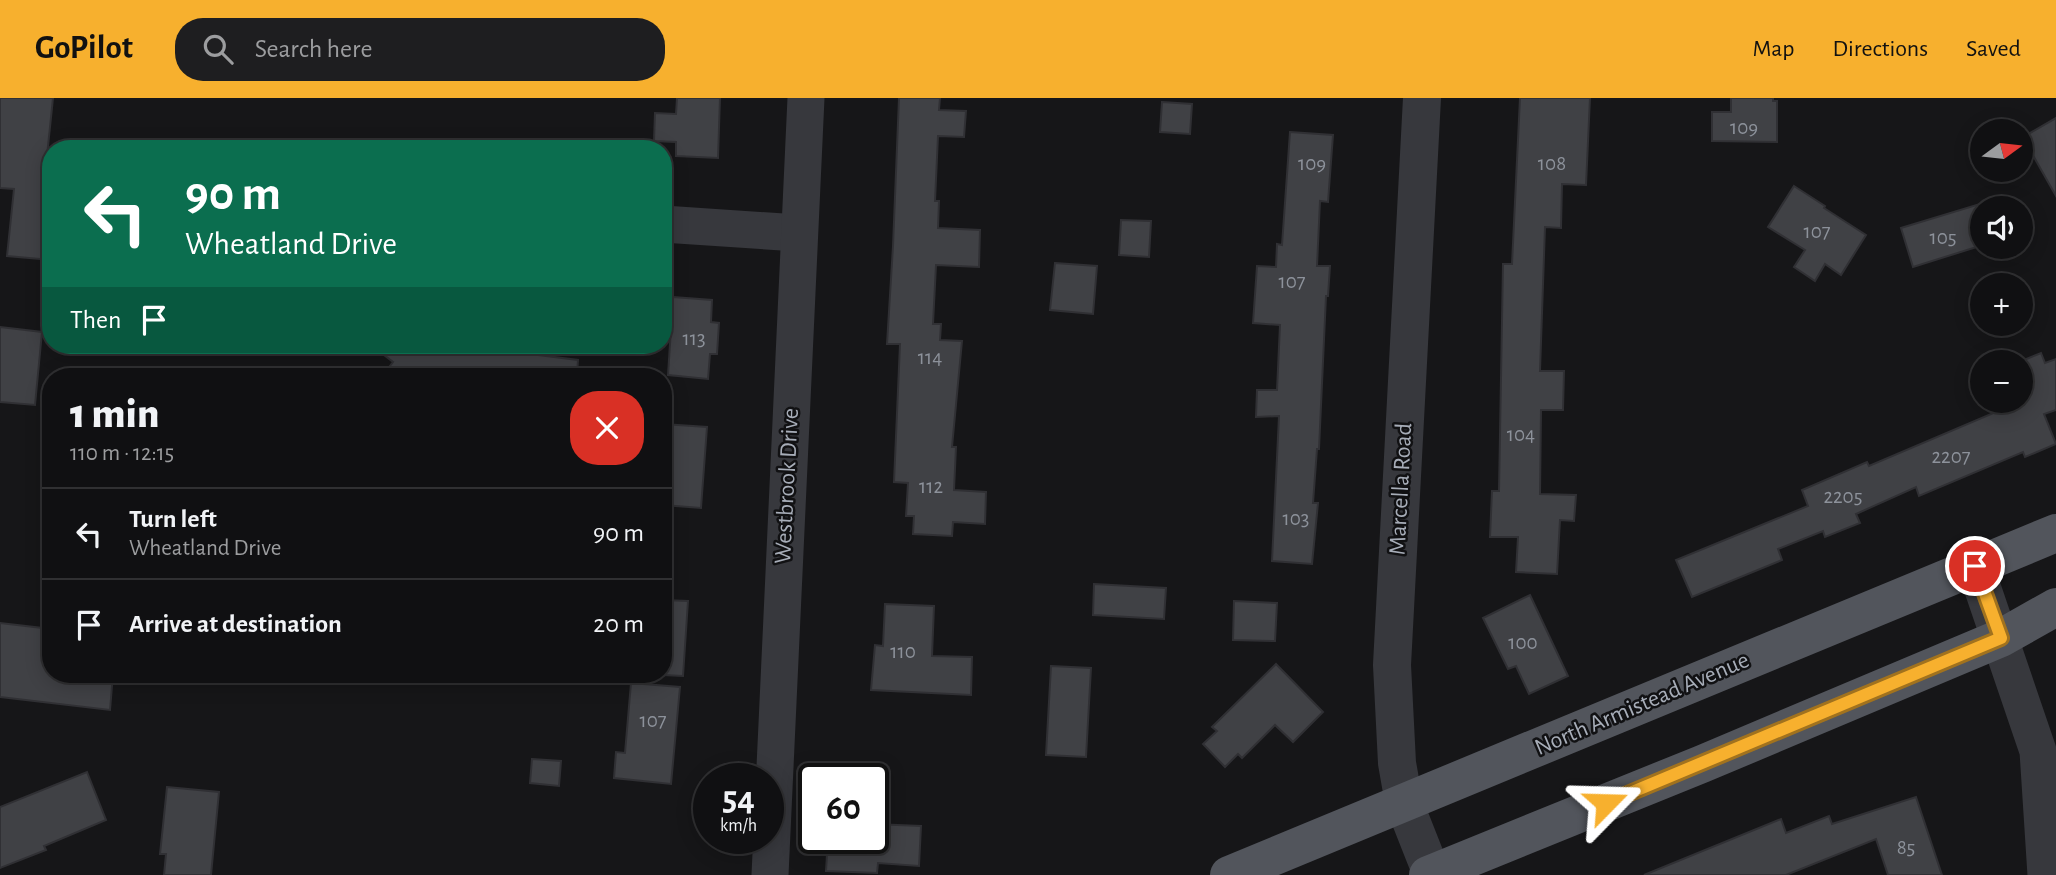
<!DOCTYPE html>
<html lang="en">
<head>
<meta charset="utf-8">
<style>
	body { margin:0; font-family:"Alegreya Sans",sans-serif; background:#1e1e20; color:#f1f3f6; height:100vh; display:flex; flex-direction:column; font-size:26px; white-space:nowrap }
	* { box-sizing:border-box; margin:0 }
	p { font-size:23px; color:#9c9d9f }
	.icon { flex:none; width:38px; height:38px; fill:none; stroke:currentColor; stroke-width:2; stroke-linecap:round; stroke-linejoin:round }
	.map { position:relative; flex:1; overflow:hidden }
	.panel { position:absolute; left:42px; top:270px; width:630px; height:315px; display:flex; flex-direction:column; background:#101012; border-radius:28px; box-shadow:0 4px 18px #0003,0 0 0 2px #303032 }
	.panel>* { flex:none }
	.hud { position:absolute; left:42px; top:42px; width:630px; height:214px; border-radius:28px; box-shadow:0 4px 18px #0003,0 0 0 2px #303032; background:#0b6e4f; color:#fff; overflow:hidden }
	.needle { width:46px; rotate:75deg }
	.controls { position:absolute; left:1970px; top:21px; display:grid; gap:14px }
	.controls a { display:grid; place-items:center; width:63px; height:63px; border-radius:50%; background:#101012; box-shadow:0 4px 18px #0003,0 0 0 2px #303032; font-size:35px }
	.speed { position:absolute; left:693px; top:665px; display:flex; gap:14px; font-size:35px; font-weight:700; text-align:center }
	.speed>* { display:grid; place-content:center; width:91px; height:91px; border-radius:50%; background:#101012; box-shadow:0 4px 18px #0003,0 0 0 2px #303032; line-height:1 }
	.speed small { font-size:18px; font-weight:400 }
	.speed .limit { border:4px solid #111; border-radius:10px; background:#fff; color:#111 }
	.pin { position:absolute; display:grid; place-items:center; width:60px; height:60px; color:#fff; margin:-30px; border:4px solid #fff; border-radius:50%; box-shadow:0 2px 7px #0007 }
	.me { position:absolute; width:77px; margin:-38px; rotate:68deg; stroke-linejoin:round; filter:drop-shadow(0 0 5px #0008) }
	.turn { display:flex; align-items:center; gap:24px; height:147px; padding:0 28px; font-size:32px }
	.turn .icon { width:91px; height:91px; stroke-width:2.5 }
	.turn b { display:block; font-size:49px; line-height:60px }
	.then { display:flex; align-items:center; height:66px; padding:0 28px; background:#0003; gap:14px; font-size:26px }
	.round { display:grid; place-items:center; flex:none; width:74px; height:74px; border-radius:28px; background:#1e1e20 }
	.head { display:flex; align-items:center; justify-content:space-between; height:119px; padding:0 28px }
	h1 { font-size:42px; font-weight:800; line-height:52px }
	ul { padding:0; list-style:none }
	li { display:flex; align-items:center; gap:21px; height:91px; padding:0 28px; border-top:2px solid #303032 }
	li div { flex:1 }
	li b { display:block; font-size:26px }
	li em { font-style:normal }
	header { display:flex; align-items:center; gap:42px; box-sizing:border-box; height:98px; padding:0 35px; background:#f7b02e; color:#111 }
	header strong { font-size:33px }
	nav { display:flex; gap:38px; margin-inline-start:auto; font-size:24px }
	.search { width:490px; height:63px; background:#1e1e20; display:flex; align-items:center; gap:18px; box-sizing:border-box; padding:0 24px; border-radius:28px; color:#9c9d9f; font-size:26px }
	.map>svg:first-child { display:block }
	.building { fill:#404145; stroke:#303034; stroke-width:2 }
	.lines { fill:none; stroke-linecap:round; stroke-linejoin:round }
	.minor { stroke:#37383d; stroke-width:37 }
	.tertiary { stroke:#37383d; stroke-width:38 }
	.primary { stroke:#52555c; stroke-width:38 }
	.route-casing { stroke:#a1721e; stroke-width:18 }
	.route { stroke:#f7b02e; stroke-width:12 }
	.labels { text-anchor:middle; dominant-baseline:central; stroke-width:5; stroke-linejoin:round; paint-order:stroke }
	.number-label { font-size:21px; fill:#8d929b }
	.street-label { font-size:24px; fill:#a7adb8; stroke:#111113 }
</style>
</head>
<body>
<header>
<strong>GoPilot</strong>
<div class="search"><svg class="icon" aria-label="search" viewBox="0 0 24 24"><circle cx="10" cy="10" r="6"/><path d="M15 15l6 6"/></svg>Search here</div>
<nav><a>Map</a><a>Directions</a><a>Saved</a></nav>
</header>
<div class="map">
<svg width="2056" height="777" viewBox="0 0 2056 777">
	<rect width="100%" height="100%" fill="#161618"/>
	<g class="building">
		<polygon points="0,0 53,0 44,87 51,88 51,162 7,158 14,91 0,90"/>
		<polygon points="677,0 720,0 718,60 676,58 676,44 654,43 655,15 676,16"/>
		<polygon points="899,0 940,0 939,12 966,13 964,39 938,38 935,103 939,103 938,130 980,132 979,169 936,167 933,226 941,226 940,242 962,243 952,349 956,349 954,392 986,394 985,426 953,424 952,438 913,436 914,418 906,418 908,385 894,384 900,246 887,246 893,148"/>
		<polygon points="1520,0 1590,0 1586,87 1562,86 1561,130 1545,129 1540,273 1564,273 1563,312 1541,312 1540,396 1576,397 1574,423 1560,422 1557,476 1516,474 1518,439 1490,439 1492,393 1499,393 1503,166 1512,166"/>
		<polygon points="1731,0 1773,0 1773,3 1777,3 1777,44 1712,43 1712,14 1731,14"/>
		<polygon points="1162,4 1192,6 1190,36 1160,34"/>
		<polygon points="2056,20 2056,98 2026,45 2028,44 2025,38"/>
		<polygon points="1290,34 1333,37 1328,104 1320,103 1317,168 1330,168 1328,198 1326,198 1319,351 1317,351 1313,405 1318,405 1312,466 1272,463 1279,318 1256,319 1257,292 1277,292 1280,227 1253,225 1257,168 1276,169 1277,146 1282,147"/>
		<polygon points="1794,88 1825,108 1824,110 1866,137 1841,177 1825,166 1815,183 1794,169 1805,152 1768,129"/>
		<polygon points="1983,105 1983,147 1913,169 1901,130"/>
		<polygon points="1121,122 1151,123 1149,159 1119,157"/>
		<polygon points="1055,165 1097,168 1093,216 1050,212"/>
		<polygon points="673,199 712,202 711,224 719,225 717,256 710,256 708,281 668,277"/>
		<polygon points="0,229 42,234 35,307 0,304"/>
		<polygon points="371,247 458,247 578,262 577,278 382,278 393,264"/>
		<polygon points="2041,255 2045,265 2056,261 2056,312 2044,316 2056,346 2025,359 2023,354 1919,398 1916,389 1856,416 1860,425 1825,439 1823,433 1778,451 1782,462 1692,499 1676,462 1808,408 1802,392 1867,364 1869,368 2010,308 2008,303 2021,303 2021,264 2019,264"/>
		<polygon points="663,326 707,329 701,410 663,407"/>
		<polygon points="1094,486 1166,490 1164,521 1093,517"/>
		<polygon points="1530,497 1568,578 1529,596 1516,568 1508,571 1483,520"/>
		<polygon points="663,502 688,503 683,578 663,577"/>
		<polygon points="1234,503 1277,505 1275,543 1233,542"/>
		<polygon points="885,506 934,508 932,558 972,559 971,597 871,592 875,547 883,548"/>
		<polygon points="0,525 51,531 51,576 113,576 110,612 0,599"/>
		<polygon points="1276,566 1323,614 1293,644 1275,627 1242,660 1238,656 1225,669 1203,646 1217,633 1212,629"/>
		<polygon points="1051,568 1091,570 1086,659 1046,657"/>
		<polygon points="631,585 680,589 671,686 614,680 616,654 625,655"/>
		<polygon points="532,661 561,663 559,688 530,685"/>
		<polygon points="87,674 106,722 44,748 46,752 0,770 0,709"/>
		<polygon points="167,689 219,694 211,777 164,777 166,756 160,756"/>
		<polygon points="1916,699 1942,777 1888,777 1876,741 1786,777 1644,777 1781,721 1786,735 1829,718 1832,726"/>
		<polygon points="873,726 921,728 919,768 878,765 877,775 826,773 828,740 873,740"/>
	</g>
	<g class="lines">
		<g class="minor">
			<polyline points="663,126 798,135"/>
			<polyline points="1975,468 2038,653 2046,777"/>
			<polyline points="770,777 806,0"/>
		</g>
		<polyline class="tertiary" points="1422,0 1392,567 1397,665 1404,705 1432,776"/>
		<g class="primary">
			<polyline points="1229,777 2056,435"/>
			<polyline points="1428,777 1702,666 2001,540 2056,509"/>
		</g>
	</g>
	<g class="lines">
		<g class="route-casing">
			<polyline id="route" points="1606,705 2001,540 1975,468"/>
		</g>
		<use href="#route" class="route"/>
	</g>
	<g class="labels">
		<g class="number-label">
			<text x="1744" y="29">109</text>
			<text x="1312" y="65">109</text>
			<text x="1552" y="65">108</text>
			<text x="1817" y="133">107</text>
			<text x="1943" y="139">105</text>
			<text x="1292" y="183">107</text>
			<text x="694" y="240">113</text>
			<text x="930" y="259">114</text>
			<text x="1521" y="336">104</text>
			<text x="1951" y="358">2207</text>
			<text x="931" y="388">112</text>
			<text x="1843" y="398">2205</text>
			<text x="1296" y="420">103</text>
			<text x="1523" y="544">100</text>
			<text x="903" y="553">110</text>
			<text x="653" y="622">107</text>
			<text x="1906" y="749">85</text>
		</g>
		<g class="street-label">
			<text transform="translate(787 388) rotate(-87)">Westbrook Drive</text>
			<text transform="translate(1401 391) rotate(-87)">Marcella Road</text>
			<text transform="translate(1642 606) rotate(-23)">North Armistead Avenue</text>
		</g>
	</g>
</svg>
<div class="controls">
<a><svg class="needle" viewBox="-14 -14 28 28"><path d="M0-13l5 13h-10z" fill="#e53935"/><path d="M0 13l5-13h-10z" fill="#9c9d9f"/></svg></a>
<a><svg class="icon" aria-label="sound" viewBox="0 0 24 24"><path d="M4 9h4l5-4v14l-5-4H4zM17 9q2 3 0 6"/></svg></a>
<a>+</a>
<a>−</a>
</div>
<div class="speed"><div>54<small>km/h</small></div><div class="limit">60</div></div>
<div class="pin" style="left:1975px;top:468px;background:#d93025"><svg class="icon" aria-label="arrive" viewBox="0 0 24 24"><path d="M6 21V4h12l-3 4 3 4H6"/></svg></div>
<svg class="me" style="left:1606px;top:705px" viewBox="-20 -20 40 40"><path d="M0-17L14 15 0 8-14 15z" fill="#f7b02e" stroke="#fff" stroke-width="4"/></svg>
<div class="hud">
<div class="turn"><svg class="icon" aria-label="left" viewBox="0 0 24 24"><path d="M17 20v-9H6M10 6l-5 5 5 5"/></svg><div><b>90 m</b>Wheatland Drive</div></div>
<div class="then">Then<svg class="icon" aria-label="arrive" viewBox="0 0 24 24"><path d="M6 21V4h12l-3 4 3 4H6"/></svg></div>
</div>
<section class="panel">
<div class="head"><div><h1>1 min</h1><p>110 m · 12:15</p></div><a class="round" style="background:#d93025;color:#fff"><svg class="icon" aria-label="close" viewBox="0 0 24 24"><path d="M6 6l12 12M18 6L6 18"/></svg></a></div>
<ul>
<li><svg class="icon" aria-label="left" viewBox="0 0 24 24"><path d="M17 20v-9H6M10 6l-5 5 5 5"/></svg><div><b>Turn left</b><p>Wheatland Drive</p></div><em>90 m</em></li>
<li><svg class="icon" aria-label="arrive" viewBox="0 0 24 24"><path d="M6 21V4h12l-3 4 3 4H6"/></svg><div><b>Arrive at destination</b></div><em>20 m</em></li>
</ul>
</section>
</div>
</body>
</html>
